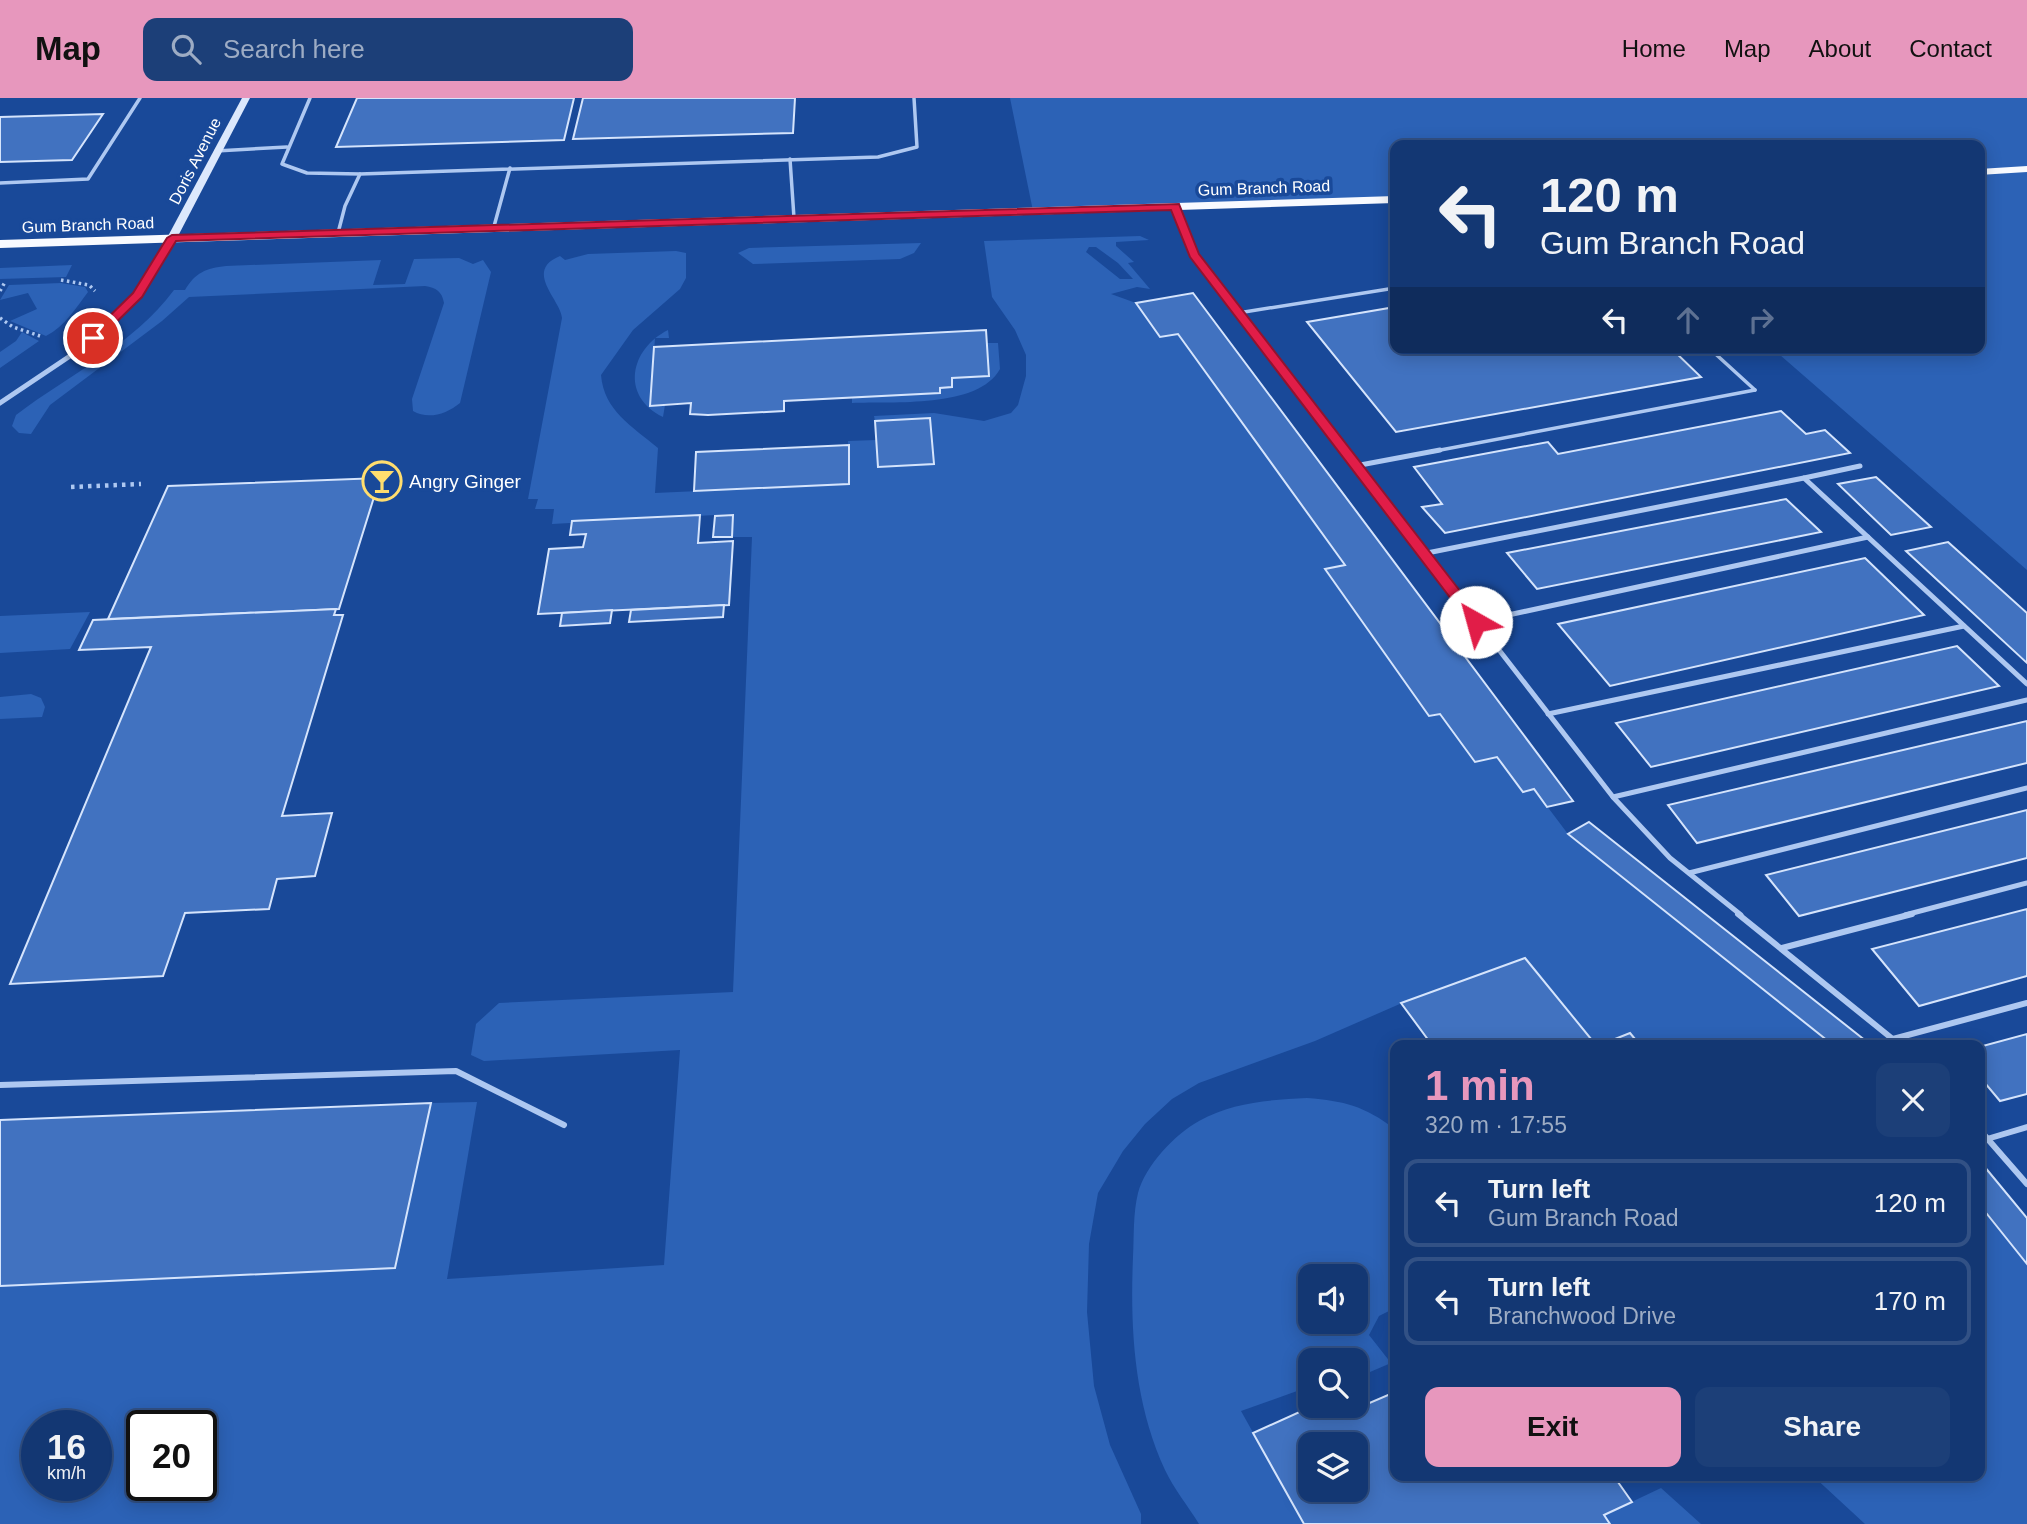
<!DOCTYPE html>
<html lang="en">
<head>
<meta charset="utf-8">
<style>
	body { margin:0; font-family:Helvetica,sans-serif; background:#1c3f78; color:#f1f3f6; height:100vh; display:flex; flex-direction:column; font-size:26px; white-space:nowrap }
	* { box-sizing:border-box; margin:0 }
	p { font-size:23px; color:#9dacc4 }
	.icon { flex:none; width:38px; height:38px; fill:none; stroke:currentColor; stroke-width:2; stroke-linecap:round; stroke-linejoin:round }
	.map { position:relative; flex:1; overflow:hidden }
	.details { position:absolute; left:1390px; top:942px; width:595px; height:441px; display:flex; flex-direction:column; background:#133773; border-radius:14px; box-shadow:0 4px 18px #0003,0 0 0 2px #325185 }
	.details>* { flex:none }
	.banner { position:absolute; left:1390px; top:42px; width:595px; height:214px; border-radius:14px; box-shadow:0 4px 18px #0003,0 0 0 2px #325185; background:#133773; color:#f1f3f6; overflow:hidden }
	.tools { position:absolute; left:1298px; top:1166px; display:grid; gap:14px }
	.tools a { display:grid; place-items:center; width:70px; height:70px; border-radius:14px; background:#133773; box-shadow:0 4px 18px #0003,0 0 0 2px #325185; font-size:35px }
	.speed { position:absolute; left:21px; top:1312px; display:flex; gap:14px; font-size:35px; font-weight:700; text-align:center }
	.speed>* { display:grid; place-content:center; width:91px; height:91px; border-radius:50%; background:#133773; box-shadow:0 4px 18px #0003,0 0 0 2px #325185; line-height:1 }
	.speed small { font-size:18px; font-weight:400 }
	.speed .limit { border:4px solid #111; border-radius:10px; background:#fff; color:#111 }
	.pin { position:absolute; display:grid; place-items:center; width:60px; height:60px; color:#fff; margin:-30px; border:4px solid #fff; border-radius:50%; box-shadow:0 2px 7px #0007 }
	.me { position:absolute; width:77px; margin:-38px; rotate:322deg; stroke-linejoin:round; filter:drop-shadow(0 0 5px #0008) }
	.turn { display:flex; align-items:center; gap:24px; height:147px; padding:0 35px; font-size:32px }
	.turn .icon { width:91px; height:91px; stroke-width:2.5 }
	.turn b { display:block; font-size:49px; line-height:60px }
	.lanes { display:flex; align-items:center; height:66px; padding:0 35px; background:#0003; justify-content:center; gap:35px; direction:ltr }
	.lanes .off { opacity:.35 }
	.round { display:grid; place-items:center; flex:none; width:74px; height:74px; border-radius:14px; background:#1c3f78 }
	.headline { display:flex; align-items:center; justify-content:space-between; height:119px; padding:0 35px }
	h1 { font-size:42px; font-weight:800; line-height:52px; color:#e797bd }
	.action { display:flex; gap:14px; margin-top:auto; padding:14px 35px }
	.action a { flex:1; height:80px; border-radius:14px; background:#e797bd; color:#111; font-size:28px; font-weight:800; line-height:80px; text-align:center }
	.action a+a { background:#1c3f78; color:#f1f3f6 }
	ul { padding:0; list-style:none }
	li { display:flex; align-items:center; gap:21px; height:88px; margin:0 14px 10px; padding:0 21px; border:4px solid #325185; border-radius:14px }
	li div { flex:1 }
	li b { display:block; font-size:26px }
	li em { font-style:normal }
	header { display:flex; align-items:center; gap:42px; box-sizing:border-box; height:98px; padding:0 35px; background:#e797bd; color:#111 }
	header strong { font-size:33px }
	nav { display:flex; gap:38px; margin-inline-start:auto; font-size:24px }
	.search { width:490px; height:63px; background:#1c3f78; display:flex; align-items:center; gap:18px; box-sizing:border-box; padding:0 24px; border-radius:14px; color:#9dacc4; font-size:26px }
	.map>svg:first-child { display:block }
	.green { fill:#2c62b6; fill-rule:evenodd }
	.building { fill:#4172c0; stroke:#d5e4fc; stroke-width:2; fill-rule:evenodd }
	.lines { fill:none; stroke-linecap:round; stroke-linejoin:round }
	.path-far1 { stroke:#aec8f1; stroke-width:3.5; stroke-dasharray:2.5 3.5; stroke-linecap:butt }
	.path { stroke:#aec8f1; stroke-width:4.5; stroke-dasharray:3.5 5; stroke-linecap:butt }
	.lane-far2 { stroke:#aec8f1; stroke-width:3.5 }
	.lane-far1 { stroke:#aec8f1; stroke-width:5 }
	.lane { stroke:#aec8f1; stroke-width:6 }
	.street { stroke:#aec8f1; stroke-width:5 }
	.secondary { fill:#dce8fc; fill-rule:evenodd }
	.primary { fill:#f8faff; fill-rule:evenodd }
	.route { fill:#e11d48; stroke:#92132f; stroke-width:2 }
	.labels { text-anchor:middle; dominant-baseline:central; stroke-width:7; stroke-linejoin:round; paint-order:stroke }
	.far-street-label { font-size:16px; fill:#fff; stroke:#194999 }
	.poi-label { font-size:19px; fill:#fff; stroke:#194999; text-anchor:start }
</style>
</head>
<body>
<header>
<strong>Map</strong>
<div class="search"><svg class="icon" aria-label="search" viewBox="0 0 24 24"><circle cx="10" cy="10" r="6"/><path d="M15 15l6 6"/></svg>Search here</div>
<nav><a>Home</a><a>Map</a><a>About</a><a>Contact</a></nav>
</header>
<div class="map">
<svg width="2027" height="1426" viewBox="0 0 2027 1426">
	<rect width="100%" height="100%" fill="#194999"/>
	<g class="green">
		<polygon points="1010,0 2027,0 2027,472 1772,250 1979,250 1979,47 1395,47 1395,100 1033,113"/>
		<path d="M1140 138 1149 142 1116 144V148L1134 164 1128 165 1150 191 1137 189 1111 196 1136 205 1160 239 1179 236 1345 467 1325 472 1429 618 1440 616 1475 664 1497 659 1523 694 1534 691 1568 736 1833 947H1640L1630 935 1596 947 1402 905 1315 943 1199 985 1172 1001 1145 1026 1123 1053 1098 1095 1089 1146 1087 1214 1094 1288 1110 1347 1141 1416V1426H0V1188L395 1170 431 1005 477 1004 447 1181 664 1167 680 952 484 963 471 957 476 926 499 905 733 894 752 439H732L733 416 552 426 554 411H535L538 401H528L562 220C561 202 523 173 560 158L565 162 588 156 676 153 686 155V180L680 191 633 232 601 277C604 313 632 328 658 350L655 395 849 386 848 343 876 342 878 369 934 366 930 320 875 323 874 318 934 315 984 323 1011 315 1018 307 1026 278V257L1015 232 992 199 984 143ZM1096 149 1118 165 1133 181H1120L1086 154 1089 149ZM37 1328H96V1388H37ZM142 1328H201V1388H142Z"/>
		<polygon points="921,145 914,155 900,161 753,166 738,155 749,150"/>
		<path d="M459 160 473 166 483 162 491 174 460 305C447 316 428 322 413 313L412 301 444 205C442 193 436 190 425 188L189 199 162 223 50 307 31 336 19 335 12 328 16 317C70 276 133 247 174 192H185C195 175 206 170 226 168L381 162 373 187 405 186 414 161Z"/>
		<polygon points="72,167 66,179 0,181 0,170"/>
		<path d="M61 185 85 189 88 194C76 210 65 228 46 238L10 223 37 211 28 195 0 202 9 187Z"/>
		<path d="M668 232 669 240H655L650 307H665L663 319C620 298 630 251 668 232Z"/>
		<polygon points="22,234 39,243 0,270 0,254 16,243"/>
		<path d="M985 245H998L1000 271C978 311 892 303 852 305V299L940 295V290L952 289V280L989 278Z"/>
		<polygon points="90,514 70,551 0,555 0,518"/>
		<polygon points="31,596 41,600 45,609 42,619 0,621 0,599"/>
		<path d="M1307 1000C1345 1003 1364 1008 1395 1031V1210L1379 1218 1369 1237 1391 1265 1356 1280V1262H1311V1288L1241 1313 1304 1426H1199C1188 1408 1174 1391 1165 1372 1134 1305 1130 1231 1133 1159 1134 1138 1133 1115 1138 1095 1145 1068 1175 1036 1199 1023 1233 1004 1269 1002 1307 1000ZM1311 1178H1356V1223H1311Z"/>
		<polygon points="1979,1106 2027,1166 2027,1426 1865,1426 1812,1377 1979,1377"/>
		<polygon points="1661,1390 1701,1426 1610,1426 1604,1417"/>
	</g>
	<g class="building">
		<polygon points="357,0 574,0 564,42 336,49"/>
		<polygon points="583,0 795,0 793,35 573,41"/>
		<polygon points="103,16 72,62 0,64 0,19"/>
		<polygon points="1193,195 1573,703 1547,709 1534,691 1523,694 1497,659 1475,664 1440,616 1429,618 1325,471 1345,467 1178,236 1160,239 1136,205"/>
		<polygon points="1395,209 1395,250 1671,250 1701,279 1396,334 1307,224"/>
		<polygon points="986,232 989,278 952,280 952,289 940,290 940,295 784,303 784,313 708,317 690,316 691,305 650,308 654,249"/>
		<polygon points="1781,313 1806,336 1825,332 1850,355 1445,435 1422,409 1442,406 1414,369 1548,344 1558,356"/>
		<polygon points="930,320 934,366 878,369 875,323"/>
		<polygon points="849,347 849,386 694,393 696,354"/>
		<polygon points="1876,379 1931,429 1891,437 1838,386"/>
		<polygon points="380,380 339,511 108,521 168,388"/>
		<polygon points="1786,401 1821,434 1537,491 1507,455"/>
		<polygon points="700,417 698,445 733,443 729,507 538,516 549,451 583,449 586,436 570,437 572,423"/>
		<polygon points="733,417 732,439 713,439 715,418"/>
		<polygon points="1948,444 2027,515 2027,565 1906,453"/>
		<polygon points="1865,460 1924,517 1610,588 1558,526"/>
		<polygon points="724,507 723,519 629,524 631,512"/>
		<polygon points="336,511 334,517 343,517 282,718 332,715 315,778 277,781 269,811 185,815 163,878 10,886 151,549 79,552 93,522"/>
		<polygon points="612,512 610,525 560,528 562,515"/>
		<polygon points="1957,548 1999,588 1651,669 1616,625"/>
		<polygon points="2027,623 2027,665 1697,745 1668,707"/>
		<polygon points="2027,712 2027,760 1799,818 1766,777"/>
		<polygon points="1589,724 1871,947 1833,947 1568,736"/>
		<polygon points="2027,811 2027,878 1919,908 1872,851"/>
		<polygon points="1525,860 1596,947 1432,947 1401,905"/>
		<polygon points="1630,935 1640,947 1600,947"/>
		<polygon points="2027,936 2027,996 2000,1003 1979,978 1979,949"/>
		<polygon points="431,1005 395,1170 0,1188 0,1022"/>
		<polygon points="1979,1062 2027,1120 2027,1166 1979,1106"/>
		<path d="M1395 1294V1377H1613L1632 1404 1604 1417 1610 1426H1304L1253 1335 1315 1307H1348L1351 1313ZM1311 1346H1356V1391H1311Z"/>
	</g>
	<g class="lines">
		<g class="path-far1">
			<polyline points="61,182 89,187 95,193"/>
			<polyline points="0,193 5,184"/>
			<polyline points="0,220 13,229 40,238"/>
		</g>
		<polyline class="path" points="71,389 141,386"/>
		<g class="lane-far2">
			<polyline points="310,0 282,66 307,75 360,76 878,59 917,49 914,0"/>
			<polyline points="216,53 287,49"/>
			<polyline points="790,61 794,120"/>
			<polyline points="0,85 88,81 140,0"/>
			<polyline points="1175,108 1193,157 1345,354"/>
			<polyline points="493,132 510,70"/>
			<polyline points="338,135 345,108 360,76"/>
			<polyline points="1238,215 1395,190"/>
			<polyline points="1709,250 1755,292"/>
			<polyline points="1430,354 1755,292"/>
		</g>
		<g class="lane-far1">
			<polyline points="1344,352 1613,699 1670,760 1741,817"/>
			<polyline points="1355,368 1440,352"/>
			<polyline points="1804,380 1860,368"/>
			<polyline points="1422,456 1804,380 2027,586"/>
			<polyline points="1476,524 1868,439"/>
			<polyline points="1548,616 1964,528"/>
			<polyline points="1613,699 2027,602"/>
			<polyline points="1689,775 2027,690"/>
			<polyline points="1905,817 2027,785"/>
		</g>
		<g class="lane">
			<polyline points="1738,816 1900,947"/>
			<polyline points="1782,850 1912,816"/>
			<polyline points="1893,941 2027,905"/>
			<polyline points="0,987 456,973 564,1027"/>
			<polyline points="1979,1031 2027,1086"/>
			<polyline points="1987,1041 2027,1029"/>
		</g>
		<polyline class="street" points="0,305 79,252 126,211 172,140"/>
		<polygon class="secondary" points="242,0 250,0 177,140 169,142 167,140"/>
		<g class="primary">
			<polygon points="2027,68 2027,74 1979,77 1979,71"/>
			<polygon points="1395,98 1395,105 0,150 0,142"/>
		</g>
	</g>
	<polygon class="route" points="1179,106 1199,156 1481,520 1481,527 1471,527 1190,159 1171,112 176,143 142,199 97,243 87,240 133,195 167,140 172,137"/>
	<defs>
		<g id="bar-ring" transform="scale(2.0125)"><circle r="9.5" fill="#194999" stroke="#ffdd6e" stroke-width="1.5"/><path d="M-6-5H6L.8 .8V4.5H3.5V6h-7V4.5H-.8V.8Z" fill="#ffdd6e"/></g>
	</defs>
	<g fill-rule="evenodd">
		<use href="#bar-ring" x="382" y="383"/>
	</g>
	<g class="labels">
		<g class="far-street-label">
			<text transform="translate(195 63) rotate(-63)">Doris Avenue</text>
			<text transform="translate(1264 90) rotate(-2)">Gum Branch Road</text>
			<text transform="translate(88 127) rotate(-2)">Gum Branch Road</text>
		</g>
		<g class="poi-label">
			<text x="409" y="383">Angry Ginger</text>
		</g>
	</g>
</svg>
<div class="tools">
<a><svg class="icon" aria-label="sound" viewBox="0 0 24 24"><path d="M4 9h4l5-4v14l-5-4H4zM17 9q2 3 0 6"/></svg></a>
<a><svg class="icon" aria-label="search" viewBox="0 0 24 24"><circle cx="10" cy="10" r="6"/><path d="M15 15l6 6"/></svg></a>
<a><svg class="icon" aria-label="layers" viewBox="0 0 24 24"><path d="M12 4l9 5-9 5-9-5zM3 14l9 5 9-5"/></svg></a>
</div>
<div class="speed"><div>16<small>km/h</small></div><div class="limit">20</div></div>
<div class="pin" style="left:93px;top:240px;background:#d93025"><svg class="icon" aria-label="arrive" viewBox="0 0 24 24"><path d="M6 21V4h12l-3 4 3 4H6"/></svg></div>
<svg class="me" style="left:1476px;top:524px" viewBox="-20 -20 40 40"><circle r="19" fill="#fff"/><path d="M0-13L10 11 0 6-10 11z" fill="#e11d48"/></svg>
<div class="banner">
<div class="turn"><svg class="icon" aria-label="left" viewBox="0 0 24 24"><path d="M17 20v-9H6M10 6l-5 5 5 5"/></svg><div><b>120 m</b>Gum Branch Road</div></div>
<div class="lanes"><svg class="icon" aria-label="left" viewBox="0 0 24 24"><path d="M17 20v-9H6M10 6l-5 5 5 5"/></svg><svg class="icon off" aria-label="ahead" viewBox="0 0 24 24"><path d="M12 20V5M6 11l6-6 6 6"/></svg><svg class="icon off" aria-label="right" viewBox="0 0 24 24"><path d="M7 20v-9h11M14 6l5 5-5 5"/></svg></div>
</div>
<section class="details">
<div class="headline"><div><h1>1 min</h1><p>320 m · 17:55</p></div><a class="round"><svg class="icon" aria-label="close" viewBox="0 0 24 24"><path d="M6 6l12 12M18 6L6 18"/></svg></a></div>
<ul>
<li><svg class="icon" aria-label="left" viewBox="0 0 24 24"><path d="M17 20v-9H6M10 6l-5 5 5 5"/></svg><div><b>Turn left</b><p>Gum Branch Road</p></div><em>120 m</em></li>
<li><svg class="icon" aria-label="left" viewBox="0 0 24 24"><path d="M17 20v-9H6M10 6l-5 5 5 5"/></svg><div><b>Turn left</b><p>Branchwood Drive</p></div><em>170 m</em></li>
</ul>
<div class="action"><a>Exit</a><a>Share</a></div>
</section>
</div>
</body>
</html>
